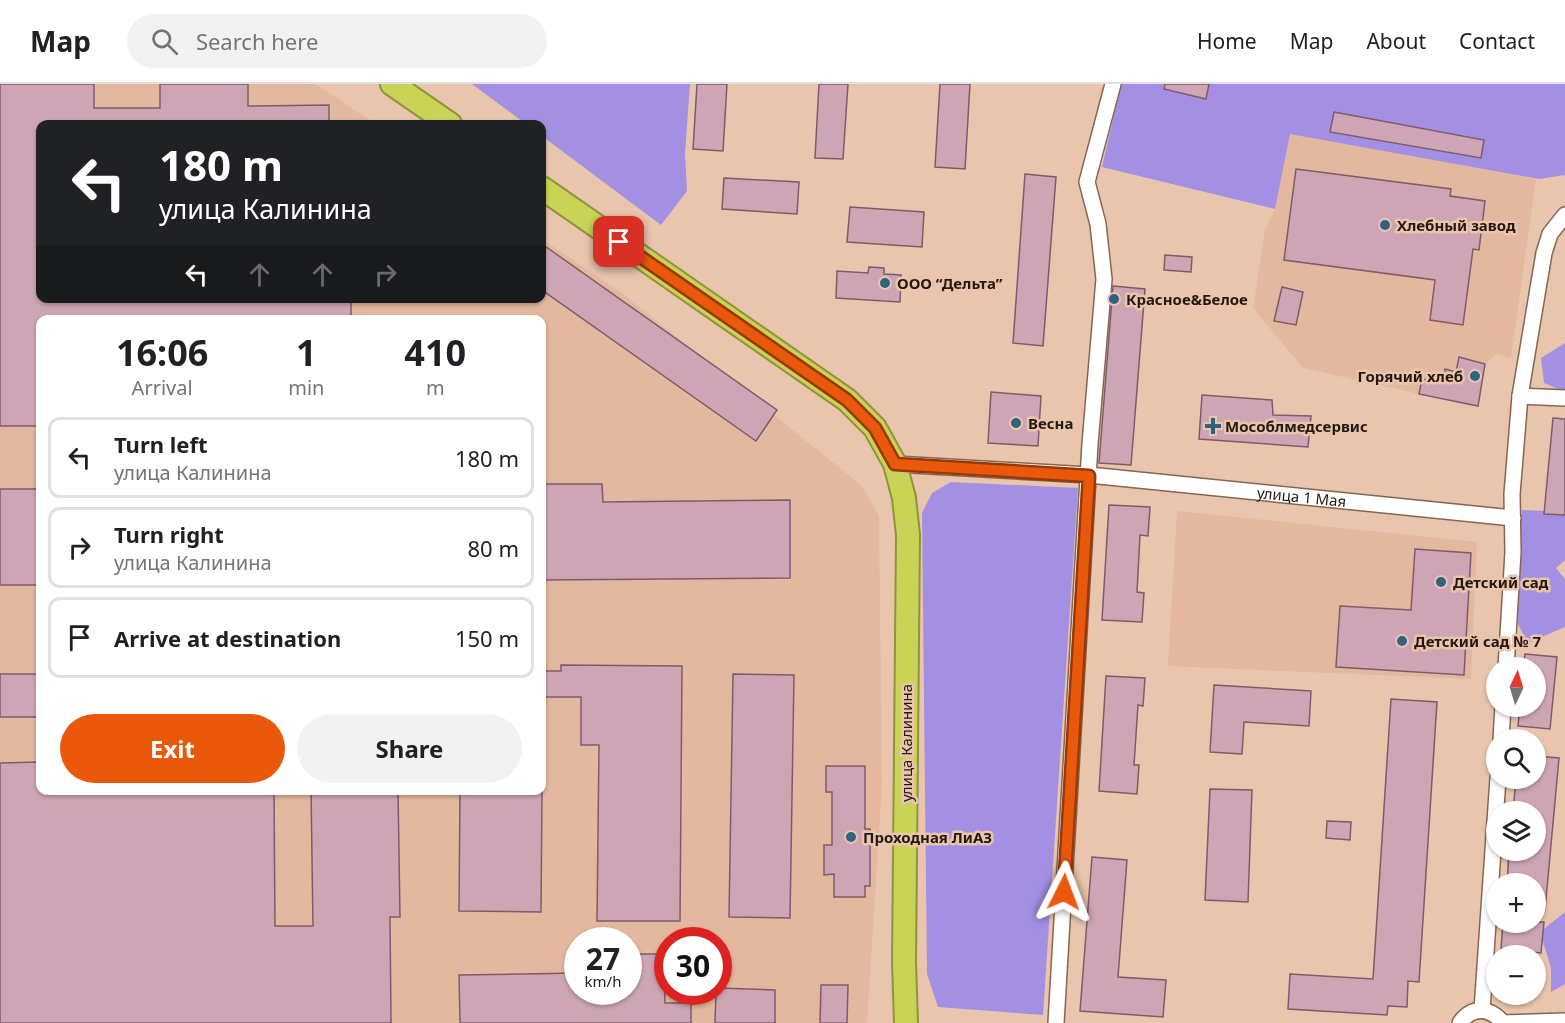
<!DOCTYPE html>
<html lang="en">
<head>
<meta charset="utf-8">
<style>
	body { margin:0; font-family:"Noto Sans",sans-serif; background:#f2f2f2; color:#202124; height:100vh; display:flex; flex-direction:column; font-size:22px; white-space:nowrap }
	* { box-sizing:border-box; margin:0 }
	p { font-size:20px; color:#757577 }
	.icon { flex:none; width:33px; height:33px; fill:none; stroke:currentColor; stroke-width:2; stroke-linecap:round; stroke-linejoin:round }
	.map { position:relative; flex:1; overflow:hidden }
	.drawer { position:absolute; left:36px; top:231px; width:510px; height:480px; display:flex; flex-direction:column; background:#fff; border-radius:12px; box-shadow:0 2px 4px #0004 }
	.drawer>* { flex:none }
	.hud { position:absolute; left:36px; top:36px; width:510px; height:183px; border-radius:12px; box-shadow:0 2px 4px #0004; background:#202124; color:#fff; overflow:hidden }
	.needle { width:39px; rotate:4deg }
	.controls { position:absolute; left:1486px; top:573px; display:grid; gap:12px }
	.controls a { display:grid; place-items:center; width:60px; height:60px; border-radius:50%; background:#fff; box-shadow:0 2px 4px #0004; font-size:30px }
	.speed { position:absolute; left:564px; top:843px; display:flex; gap:12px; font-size:30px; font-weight:700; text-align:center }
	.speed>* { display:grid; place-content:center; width:78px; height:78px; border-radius:50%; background:#fff; box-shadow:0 2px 4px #0004; line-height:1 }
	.speed small { font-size:15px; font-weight:400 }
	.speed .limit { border:9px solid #d22; background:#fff; color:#111 }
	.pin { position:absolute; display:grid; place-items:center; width:51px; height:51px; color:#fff; margin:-26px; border-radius:12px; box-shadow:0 3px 9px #0006 }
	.me { position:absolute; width:66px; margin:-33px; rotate:3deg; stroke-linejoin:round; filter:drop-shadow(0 0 4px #0008) }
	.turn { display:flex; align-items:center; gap:21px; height:126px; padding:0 24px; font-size:27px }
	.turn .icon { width:78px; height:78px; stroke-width:2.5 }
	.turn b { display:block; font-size:42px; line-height:51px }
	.lanes { display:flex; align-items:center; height:57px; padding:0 24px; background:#0003; justify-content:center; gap:30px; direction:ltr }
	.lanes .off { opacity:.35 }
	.eta { display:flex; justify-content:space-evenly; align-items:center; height:102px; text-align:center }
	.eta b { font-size:36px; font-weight:700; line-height:42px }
	.cta { display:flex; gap:12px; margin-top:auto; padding:12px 24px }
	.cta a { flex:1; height:69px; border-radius:36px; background:#ea580c; color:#fff; font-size:24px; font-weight:700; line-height:69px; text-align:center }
	.cta a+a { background:#f2f2f2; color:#202124 }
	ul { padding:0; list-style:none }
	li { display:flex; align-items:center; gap:18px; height:81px; margin:0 12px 9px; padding:0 12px; border:3px solid #e0e0e0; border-radius:12px }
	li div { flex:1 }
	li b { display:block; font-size:22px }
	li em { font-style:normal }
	header { display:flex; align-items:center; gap:36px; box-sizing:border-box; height:84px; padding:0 30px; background:#fff; border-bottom:2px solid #e0e0e0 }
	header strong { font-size:28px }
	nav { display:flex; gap:33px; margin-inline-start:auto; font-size:21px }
	.search { width:420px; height:54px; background:#f2f2f2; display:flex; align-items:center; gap:15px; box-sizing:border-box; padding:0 21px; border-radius:33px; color:#757577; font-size:22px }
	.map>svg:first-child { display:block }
	.built { fill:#e3b89e; fill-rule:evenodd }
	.green { fill:#a390e2 }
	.building { fill:#cea5b4; stroke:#7f5b69; stroke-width:1.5 }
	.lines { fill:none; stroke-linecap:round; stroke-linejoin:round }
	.minor-casing { stroke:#866651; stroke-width:18 }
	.highway-casing { stroke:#90923e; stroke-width:26 }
	.minor { stroke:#fff; stroke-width:15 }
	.highway { stroke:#c9d457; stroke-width:22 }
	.route-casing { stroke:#983908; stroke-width:15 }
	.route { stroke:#ea580c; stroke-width:10 }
	.poi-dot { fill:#2f6480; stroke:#e9c5ae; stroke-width:2 }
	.labels { text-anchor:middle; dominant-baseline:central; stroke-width:5; stroke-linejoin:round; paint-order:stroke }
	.poi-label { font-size:15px; font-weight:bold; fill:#251810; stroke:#e9c5ae; text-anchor:start }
	.street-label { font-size:15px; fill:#251810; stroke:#e9c5ae }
</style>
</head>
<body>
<header>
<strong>Map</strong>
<div class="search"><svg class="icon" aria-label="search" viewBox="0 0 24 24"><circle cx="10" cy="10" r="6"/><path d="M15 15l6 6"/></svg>Search here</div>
<nav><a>Home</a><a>Map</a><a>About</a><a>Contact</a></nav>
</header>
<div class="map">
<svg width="1565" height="939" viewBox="0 0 1565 939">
	<rect width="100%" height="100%" fill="#e9c5ae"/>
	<g class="built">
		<path d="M0 0H316L375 40H40V214H542V155L623 210 861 401 879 432 882 701 867 939H0ZM40 236H542V706H40ZM578 856H628V908H578ZM668 856H718V908H668Z"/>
		<polygon points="1290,49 1536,95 1511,274 1497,270 1485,280 1459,273 1456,288 1445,286 1443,299 1422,295 1419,310 1303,284 1253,224 1265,146 1275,125"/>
		<polygon points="1177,427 1477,458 1471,595 1168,582"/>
	</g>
	<g class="green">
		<polygon points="472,0 690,0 685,70 687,107 661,141 542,52 542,40 526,40"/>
		<polygon points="1121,0 1565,0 1565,91 1539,95 1290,50 1275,125 1102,83"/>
		<polygon points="1565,259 1565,308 1544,299 1541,274"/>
		<polygon points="951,398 1078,404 1043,931 938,923 927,890 922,429 932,409"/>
		<polygon points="1522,426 1565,428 1565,476 1556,484 1565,495 1565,543 1528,559 1512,529"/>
		<polygon points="1565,828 1565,900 1551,908 1551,884 1540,848"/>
	</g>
	<g class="building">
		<polygon points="0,0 94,0 94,24 160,24 160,0 248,0 248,22 329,21 329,40 40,40 40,214 351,214 351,236 40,236 40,342 0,342"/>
		<polygon points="697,0 727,0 723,67 693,65"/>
		<polygon points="819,0 848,0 843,75 815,74"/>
		<polygon points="940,0 970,0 965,85 935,83"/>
		<polygon points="1165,0 1209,0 1206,15 1164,5"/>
		<polygon points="1334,28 1484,56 1481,74 1330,48"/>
		<polygon points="1296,85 1451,105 1450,112 1485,117 1479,166 1473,165 1463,241 1430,236 1435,196 1284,176"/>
		<polygon points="1025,90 1056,93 1043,262 1013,259"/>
		<polygon points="724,94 799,98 797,130 722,125"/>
		<polygon points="850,123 924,128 922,163 847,158"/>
		<polygon points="542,160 777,326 756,357 542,206"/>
		<polygon points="1165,171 1192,173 1191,188 1164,186"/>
		<polygon points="869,183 884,184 884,190 901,191 900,218 836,214 837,187 868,189"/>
		<polygon points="1113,202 1145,205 1131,381 1099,379"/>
		<polygon points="1282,203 1303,208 1296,241 1274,237"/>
		<polygon points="1459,273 1485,280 1478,322 1419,310 1422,295 1443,299 1445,285 1456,288"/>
		<polygon points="991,308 1041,312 1038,362 988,359"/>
		<polygon points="1202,311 1272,316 1273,331 1311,332 1308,363 1199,355"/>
		<polygon points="1553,334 1565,335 1565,431 1544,430"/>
		<polygon points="542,400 602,400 603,418 790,416 790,494 542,496"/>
		<rect x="0" y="405" width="40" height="96"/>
		<polygon points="1109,421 1150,423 1148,452 1140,451 1137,508 1144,509 1142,538 1102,536"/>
		<polygon points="1415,465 1471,469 1464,591 1336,583 1340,522 1411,526"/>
		<polygon points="1525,570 1557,573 1550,645 1518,642 1520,622 1536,622 1536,584 1523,584"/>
		<polygon points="561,581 682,582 680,837 597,837 599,661 581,661 581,613 542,613 542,587 561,587"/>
		<rect x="0" y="590" width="40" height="43"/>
		<polygon points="733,590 794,591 790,834 729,833"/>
		<polygon points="1106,592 1145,594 1143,622 1138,621 1134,681 1139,681 1137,710 1099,707"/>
		<polygon points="1214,601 1311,607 1309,642 1244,638 1242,670 1210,668"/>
		<polygon points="1391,615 1437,618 1419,898 1408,897 1407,923 1388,922 1387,931 1288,925 1290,890 1373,895"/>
		<polygon points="1536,672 1559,674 1545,826 1536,825 1536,800 1507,800 1509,766 1536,766 1536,728 1513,728 1516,694 1536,694"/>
		<polygon points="40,678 40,706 274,706 275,842 313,842 311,706 398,706 400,833 390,833 391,939 0,939 0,679"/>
		<polygon points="826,682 865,682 865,745 870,745 870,802 865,802 865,813 834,813 834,790 824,791 824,761 832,761 832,708 826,708"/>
		<polygon points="1210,705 1252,706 1248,818 1205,816"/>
		<polygon points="460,706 542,706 541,828 459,827"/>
		<polygon points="1327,737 1351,738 1350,756 1326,754"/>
		<polygon points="1092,773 1127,776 1118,893 1166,896 1163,933 1080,927"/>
		<polygon points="1503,838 1544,838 1541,869 1501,865"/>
		<polygon points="628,870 664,870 665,919 691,919 691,939 460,939 459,891 578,889 578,908 628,908"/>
		<polygon points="821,901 848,901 847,939 820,939"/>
		<polygon points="718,904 775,906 775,939 715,939 716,908 718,908"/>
	</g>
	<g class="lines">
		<g class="minor-casing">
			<g id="minor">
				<polyline points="1520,312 1565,314"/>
				<path id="s1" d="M895 380 1089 391 1513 434"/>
				<polyline points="1506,584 1513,468 1512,410 1520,312 1544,169 1550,150 1565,131"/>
				<polyline points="1501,656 1503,622"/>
				<polyline points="1482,926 1498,694"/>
				<polyline points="1056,939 1090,360 1104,195 1098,140 1087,98 1113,0"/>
				<path d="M1460 939C1472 922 1490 923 1503 939"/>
				<polyline points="1503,939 1565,937"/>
			</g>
		</g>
		<g class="highway-casing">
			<g id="highway">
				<polyline points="392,0 450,40"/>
				<polyline points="542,104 847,316 875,344 895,380 904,414 908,451 904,878 906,939"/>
			</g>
		</g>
		<use href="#minor" class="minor"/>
		<use href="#highway" class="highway"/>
	</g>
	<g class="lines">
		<g class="route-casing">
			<polyline id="route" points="619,158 847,316 875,344 895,380 1089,392 1064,808"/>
		</g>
		<use href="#route" class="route"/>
	</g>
	<g class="poi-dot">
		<circle cx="1385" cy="141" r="6"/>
		<circle cx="885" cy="199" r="6"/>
		<circle cx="1114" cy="215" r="6"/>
		<circle cx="1475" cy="292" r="6"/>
		<circle cx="1016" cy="339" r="6"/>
		<path d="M1210 333h6v6h6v6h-6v6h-6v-6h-6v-6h6z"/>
		<circle cx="1441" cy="498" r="6"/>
		<circle cx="1402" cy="557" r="6"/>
		<circle cx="851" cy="753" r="6"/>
	</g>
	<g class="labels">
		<g class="poi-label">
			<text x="1397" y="141">Хлебный завод</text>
			<text x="897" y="199">ООО “Дельта”</text>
			<text x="1126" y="215">Красное&amp;Белое</text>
			<text x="1463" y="292" text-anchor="end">Горячий хлеб</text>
			<text x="1028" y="339">Весна</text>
			<text x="1225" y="342">Мособлмедсервис</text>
			<text x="1453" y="498">Детский сад</text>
			<text x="1414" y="557">Детский сад № 7</text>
			<text x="863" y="753">Проходная ЛиАЗ</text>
		</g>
		<g class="street-label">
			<text stroke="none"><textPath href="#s1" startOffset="408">улица 1 Мая</textPath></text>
			<text transform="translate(906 659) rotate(-90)">улица Калинина</text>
		</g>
	</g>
</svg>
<div class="controls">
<a><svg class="needle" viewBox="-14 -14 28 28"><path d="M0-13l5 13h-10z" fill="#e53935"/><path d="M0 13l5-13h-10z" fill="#757577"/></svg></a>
<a><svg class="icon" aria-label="search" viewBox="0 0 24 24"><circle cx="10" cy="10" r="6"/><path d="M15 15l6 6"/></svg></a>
<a><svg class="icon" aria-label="layers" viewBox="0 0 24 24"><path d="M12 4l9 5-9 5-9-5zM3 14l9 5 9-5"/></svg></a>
<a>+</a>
<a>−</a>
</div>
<div class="speed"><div>27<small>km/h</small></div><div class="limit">30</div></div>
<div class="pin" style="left:619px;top:158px;background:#d93025"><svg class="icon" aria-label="arrive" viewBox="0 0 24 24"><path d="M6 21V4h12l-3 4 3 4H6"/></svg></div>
<svg class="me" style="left:1064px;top:808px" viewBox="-20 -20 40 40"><path d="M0-17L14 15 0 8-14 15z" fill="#ea580c" stroke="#fff" stroke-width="4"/></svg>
<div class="hud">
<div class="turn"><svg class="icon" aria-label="left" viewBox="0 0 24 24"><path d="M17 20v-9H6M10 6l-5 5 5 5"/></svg><div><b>180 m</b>улица Калинина</div></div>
<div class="lanes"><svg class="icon" aria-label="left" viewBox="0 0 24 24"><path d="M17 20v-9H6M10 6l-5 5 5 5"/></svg><svg class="icon off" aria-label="ahead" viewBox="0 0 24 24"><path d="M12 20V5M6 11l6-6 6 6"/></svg><svg class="icon off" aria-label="ahead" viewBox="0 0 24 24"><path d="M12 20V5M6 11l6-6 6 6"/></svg><svg class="icon off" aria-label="right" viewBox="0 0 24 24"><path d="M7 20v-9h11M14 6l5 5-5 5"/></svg></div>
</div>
<section class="drawer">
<div class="eta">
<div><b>16:06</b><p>Arrival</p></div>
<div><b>1</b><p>min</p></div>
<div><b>410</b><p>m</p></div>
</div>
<ul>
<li><svg class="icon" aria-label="left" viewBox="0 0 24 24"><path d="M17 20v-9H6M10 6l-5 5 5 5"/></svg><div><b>Turn left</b><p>улица Калинина</p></div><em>180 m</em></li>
<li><svg class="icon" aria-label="right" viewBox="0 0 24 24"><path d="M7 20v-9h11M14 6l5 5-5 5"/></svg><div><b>Turn right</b><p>улица Калинина</p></div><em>80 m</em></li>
<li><svg class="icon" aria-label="arrive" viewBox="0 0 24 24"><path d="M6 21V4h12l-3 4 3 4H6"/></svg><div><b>Arrive at destination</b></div><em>150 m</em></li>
</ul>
<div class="cta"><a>Exit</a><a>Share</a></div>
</section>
</div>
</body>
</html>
